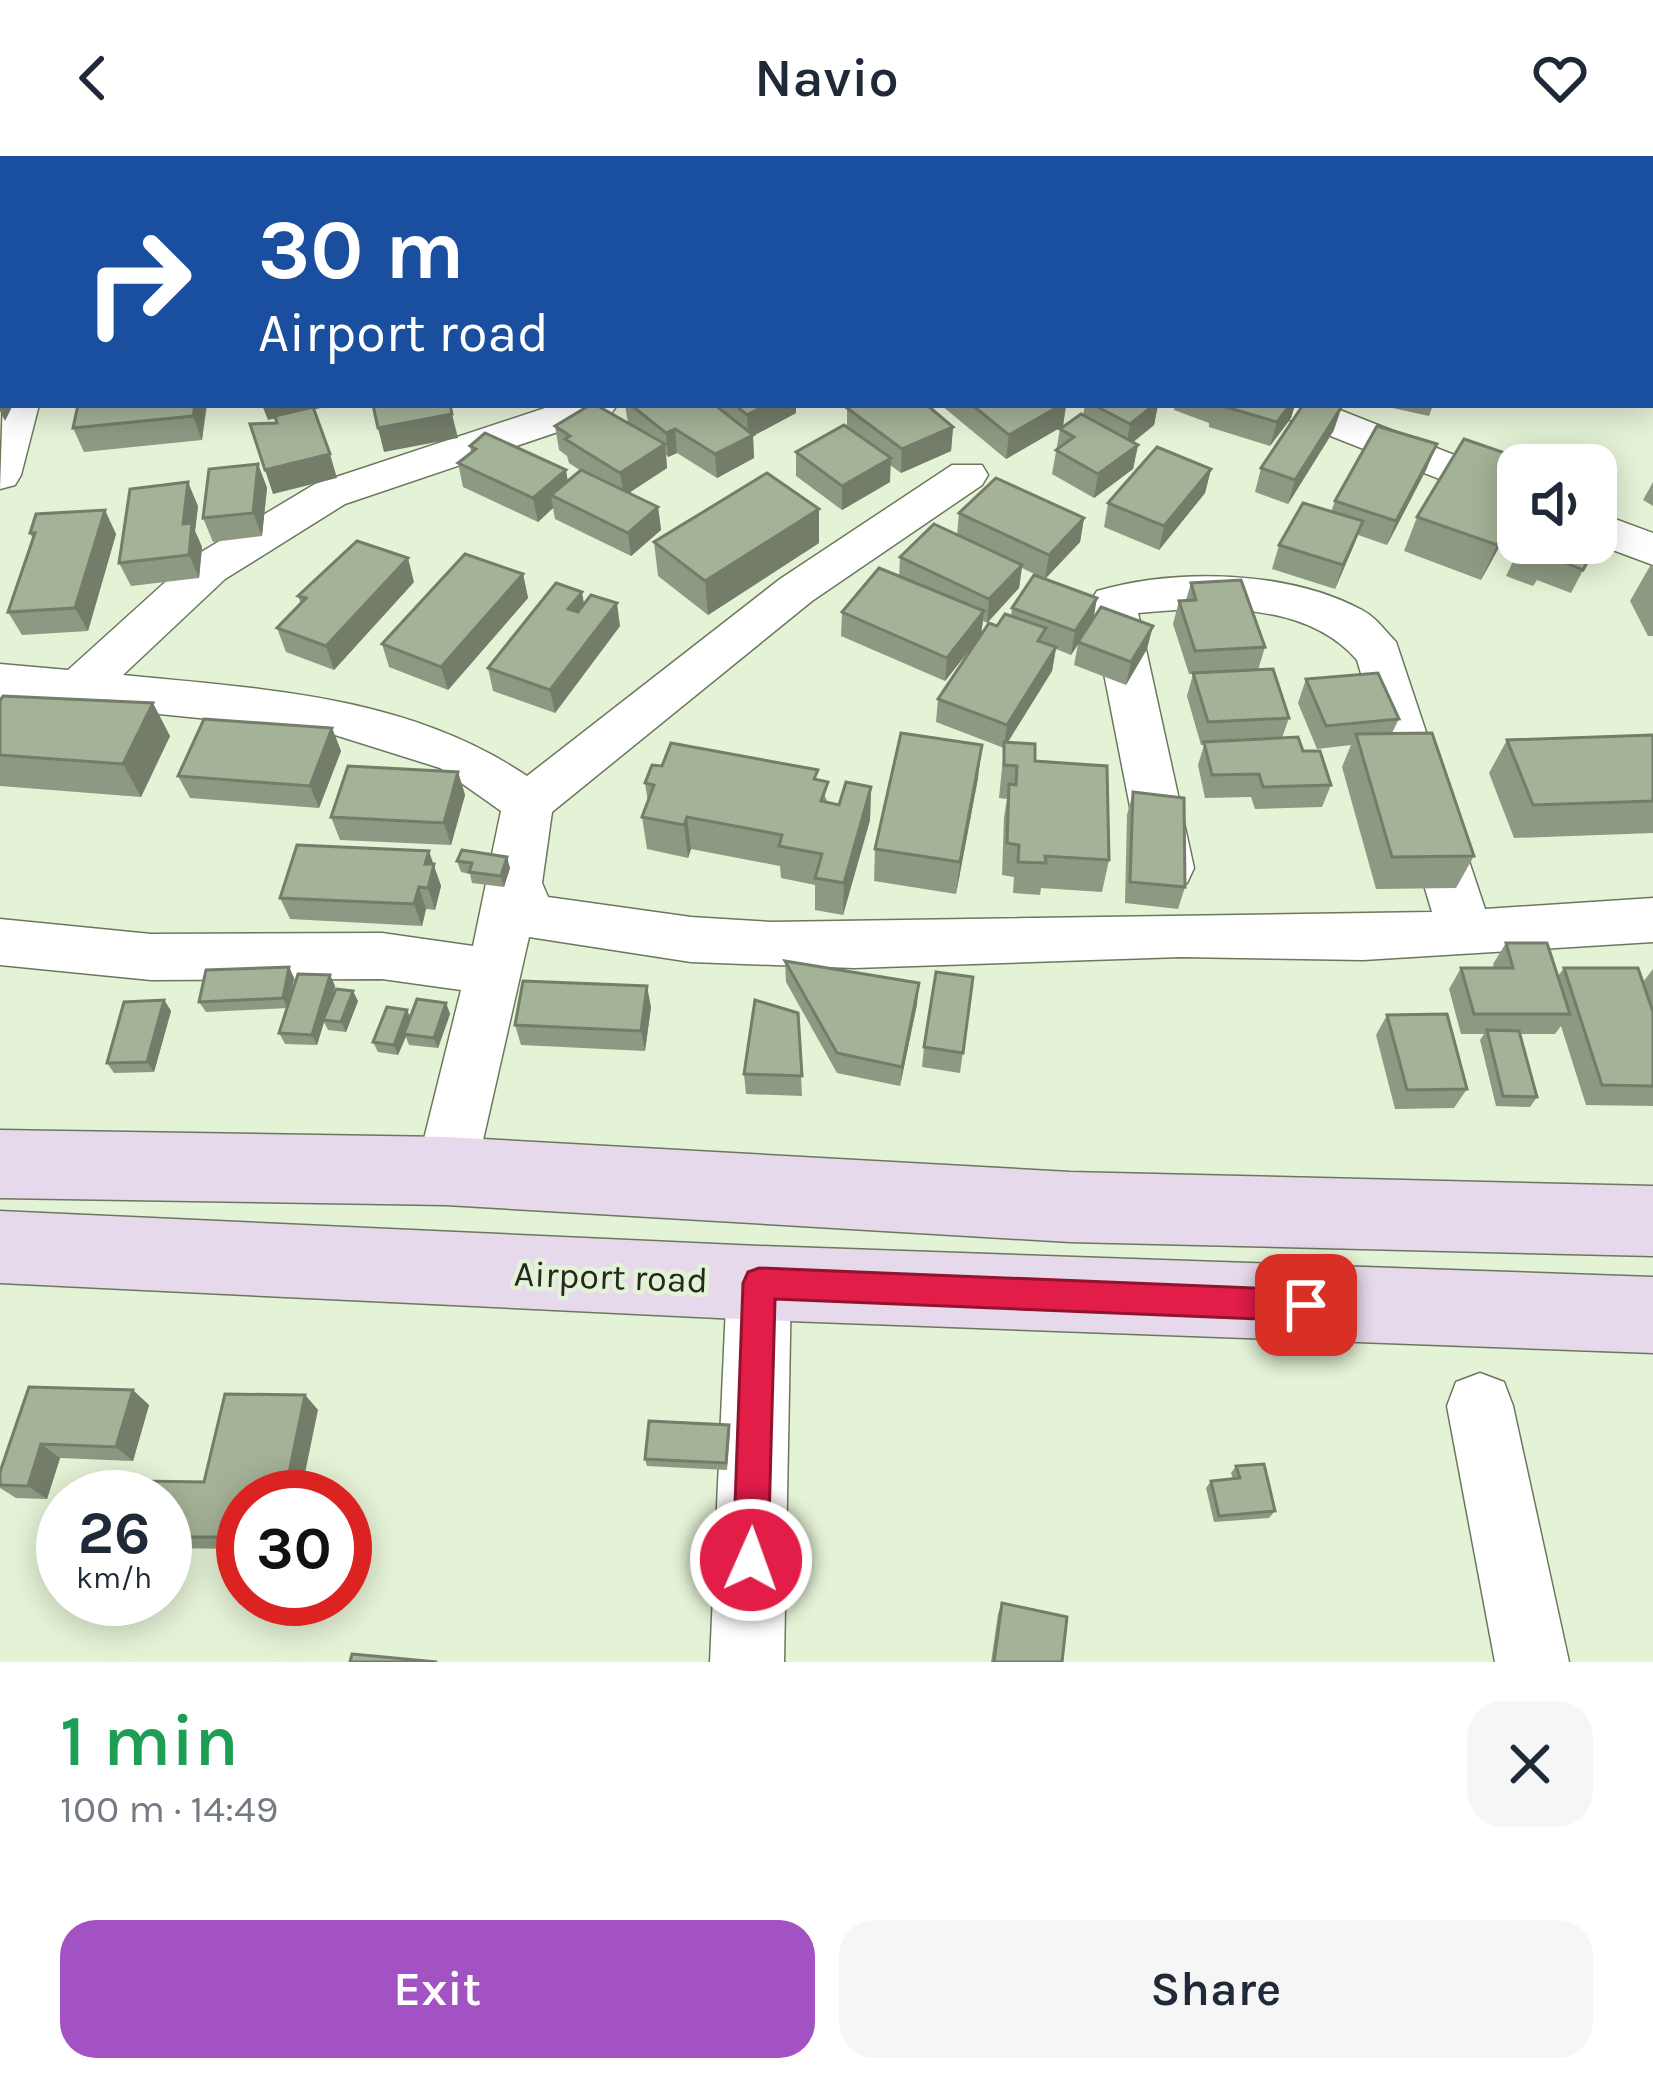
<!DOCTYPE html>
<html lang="en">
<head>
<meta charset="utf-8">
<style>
	body { margin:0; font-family:Karla,sans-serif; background:#f6f6f7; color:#1f2937; height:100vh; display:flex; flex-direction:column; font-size:45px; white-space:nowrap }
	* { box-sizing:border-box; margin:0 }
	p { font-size:39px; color:#747a83 }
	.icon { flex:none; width:66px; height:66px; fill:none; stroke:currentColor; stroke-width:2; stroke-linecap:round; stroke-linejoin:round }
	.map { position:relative; height:1506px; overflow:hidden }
	.drawer { display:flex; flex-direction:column; background:#fff; flex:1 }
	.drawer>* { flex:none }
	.guide { position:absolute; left:0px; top:0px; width:1653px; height:252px; box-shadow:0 6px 30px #0003; background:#1a4fa0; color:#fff; overflow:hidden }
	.fabs { position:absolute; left:1497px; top:288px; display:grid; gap:24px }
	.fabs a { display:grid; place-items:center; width:120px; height:120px; border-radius:24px; background:#fff; box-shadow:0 6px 30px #0003; font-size:60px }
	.speed { position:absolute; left:36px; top:1314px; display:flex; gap:24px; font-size:60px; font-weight:700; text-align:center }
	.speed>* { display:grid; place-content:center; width:156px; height:156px; border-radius:50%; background:#fff; box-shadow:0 6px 30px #0003; line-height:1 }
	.speed small { font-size:30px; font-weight:400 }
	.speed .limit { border:18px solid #d22; background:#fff; color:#111 }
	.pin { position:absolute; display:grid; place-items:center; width:102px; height:102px; color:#fff; margin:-51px; border-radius:24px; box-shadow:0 6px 18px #0006 }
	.me { position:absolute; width:132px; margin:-66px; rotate:2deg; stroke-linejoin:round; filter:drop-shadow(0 0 9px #0008) }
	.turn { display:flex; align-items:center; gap:42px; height:252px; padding:0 60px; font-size:54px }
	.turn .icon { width:156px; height:156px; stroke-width:2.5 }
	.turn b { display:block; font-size:84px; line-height:102px }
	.round { display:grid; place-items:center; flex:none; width:126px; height:126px; border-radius:36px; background:#f6f6f7 }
	.headline { display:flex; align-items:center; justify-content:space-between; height:204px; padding:0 60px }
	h1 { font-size:72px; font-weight:600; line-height:90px; color:#1e9e55 }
	.action { display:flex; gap:24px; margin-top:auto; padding:24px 60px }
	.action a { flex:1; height:138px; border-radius:36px; background:#a252c2; color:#fff; font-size:48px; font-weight:600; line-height:138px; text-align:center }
	.action a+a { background:#f6f6f7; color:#1f2937 }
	header { display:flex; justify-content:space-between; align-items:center; height:156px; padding:0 60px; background:#fff; font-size:54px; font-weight:600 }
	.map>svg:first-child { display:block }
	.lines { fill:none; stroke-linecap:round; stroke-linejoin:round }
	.minor-casing { stroke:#6b775e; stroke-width:3 }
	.secondary-casing { stroke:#6b775e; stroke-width:3 }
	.minor { fill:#fff; fill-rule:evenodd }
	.secondary { fill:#e6d9ec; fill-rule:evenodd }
	.wall { fill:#8d9982 }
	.shaded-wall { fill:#737d6a }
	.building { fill:#a4b297; stroke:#737d6a; stroke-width:3 }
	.route { fill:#e11d48; stroke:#92132f; stroke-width:3 }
	.labels { text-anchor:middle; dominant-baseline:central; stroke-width:9; stroke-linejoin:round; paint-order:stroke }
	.street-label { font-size:36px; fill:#23291e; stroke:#e4f2d6 }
</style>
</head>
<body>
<header><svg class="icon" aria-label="back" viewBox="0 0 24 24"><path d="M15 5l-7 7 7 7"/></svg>Navio<svg class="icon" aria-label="heart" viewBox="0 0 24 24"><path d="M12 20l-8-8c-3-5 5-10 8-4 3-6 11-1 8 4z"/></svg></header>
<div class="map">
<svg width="1653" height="1506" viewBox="0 0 1653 1506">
	<rect width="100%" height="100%" fill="#e4f2d6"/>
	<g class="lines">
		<g class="minor-casing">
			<g id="minor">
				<polygon points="1612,0 1653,0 1653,13 1650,3"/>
				<rect x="0" y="69" width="3" height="22"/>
				<polygon points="3,241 3,249 39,249 21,319 15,329 0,333"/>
				<path d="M554 249H617L611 258 345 348 225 423 123 519C263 533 407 539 527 620L780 423 952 309H982L988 319 982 329 812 445 552 656 542 727 548 741 691 761 772 766 1432 756 1357 504C1306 445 1211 450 1138 457L1194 712 1187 727 1168 733 1149 727 1142 712 1090 446 1097 435C1175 412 1288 414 1362 454 1376 461 1385 475 1396 486L1485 753 1653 742V786L1363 804 1181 801 854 812 691 806 529 781 476 1015 467 1035 446 1043 425 1035 416 1015 461 834 382 823 151 824 0 809V763L151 778 382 777 473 790 501 655 440 612 319 574 0 542V508L68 514 193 401 315 328Z"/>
				<polygon points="1269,249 1327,249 1518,324 1518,354 1275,258"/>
				<polygon points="1596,356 1653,377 1653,409 1594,387"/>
				<polygon points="759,1097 781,1106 791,1127 784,1506 710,1506 727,1127 737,1106"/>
				<polygon points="1480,1217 1504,1226 1513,1250 1569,1506 1495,1506 1447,1250 1456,1226"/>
			</g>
		</g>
		<g class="secondary-casing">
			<g id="secondary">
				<polygon points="0,974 446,981 1070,1016 1653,1030 1653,1100 1070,1086 446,1049 0,1042"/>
				<polygon points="0,1055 759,1090 1653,1121 1653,1197 759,1164 0,1127"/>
			</g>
		</g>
		<use href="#minor" class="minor"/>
		<use href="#secondary" class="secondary"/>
	</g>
	<g class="wall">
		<polygon points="0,0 94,0 92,3 3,3 3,14 0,14"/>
		<polygon points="784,0 889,0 784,2"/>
		<rect x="933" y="0" width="49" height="3"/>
		<rect x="1164" y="0" width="56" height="3"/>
		<polygon points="1326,0 1372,0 1371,3 1326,3"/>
		<polygon points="1653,8 1653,39 1650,38 1650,18"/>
		<polygon points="1650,143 1653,143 1653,251 1642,249 1650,249"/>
		<polygon points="625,249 796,249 796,257 753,280 754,302 717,322 677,297 668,301 666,299 667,312 629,337 658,351 661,374 631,400 555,363 553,352 538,366 463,331 458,307 471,296 470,290 568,325 581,315 569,307 567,300 559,294 555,270 628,267"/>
		<polygon points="941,249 1066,249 1063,270 1006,303"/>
		<polygon points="1085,249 1158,249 1154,269 1133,286 1138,289 1133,313 1094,342 1052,318 1060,273 1083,259"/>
		<polygon points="1175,249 1295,249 1291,262 1270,290 1209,271 1209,267 1174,254"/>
		<polygon points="1379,249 1433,249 1429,260"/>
		<polygon points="207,250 202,284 84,296 73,272"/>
		<polygon points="847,252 953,271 951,295 901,317 890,309 890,326 842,354 796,320 796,296 847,272"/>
		<polygon points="1334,274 1288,348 1255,336 1261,312"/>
		<polygon points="258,308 267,332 262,380 213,386 203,362"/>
		<polygon points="1427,312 1387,389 1358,379 1335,433 1272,413 1279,389 1331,356 1335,345"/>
		<polygon points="1211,313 1205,337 1159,394 1104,371 1108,347"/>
		<polygon points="1653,326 1653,350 1643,344"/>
		<polygon points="198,350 195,375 202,391 199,422 131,430 119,407"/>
		<polygon points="959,357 1084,362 1080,386 1045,423 1022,412 1019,432 987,467 983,465 981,478 1011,460 1012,452 1093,462 1147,493 1126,529 1074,509 1078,488 1071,499 1056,493 1052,515 1008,586 1035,605 1109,704 1102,736 1041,732 1040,739 1013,737 1014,721 1002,719 1004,661 1007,643 999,642 1004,592 936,566 938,543 980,481 945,525 841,480 842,456 899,421 900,401 957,379"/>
		<polygon points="1518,357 1481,424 1404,395 1417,361"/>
		<polygon points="1608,367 1571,437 1537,424 1533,430 1506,420 1517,397"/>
		<polygon points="30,377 116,378 88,475 22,479 8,456 33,383"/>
		<polygon points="654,386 819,387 708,459 658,420"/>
		<polygon points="1650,410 1653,410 1653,480 1648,480 1630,445"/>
		<polygon points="523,418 528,442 448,534 389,511 382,488"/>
		<polygon points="414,426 334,514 286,496 277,472 301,448 298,440"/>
		<polygon points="1191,427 1265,491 1258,514 1289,562 1282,582 1303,595 1331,629 1322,651 1255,653 1251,641 1205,642 1198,609 1204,589 1201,589 1187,540 1193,518 1189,518 1173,468 1179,445 1186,444"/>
		<polygon points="584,448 620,470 555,557 493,535 488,512"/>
		<polygon points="1306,523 1399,563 1392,577 1474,700 1456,732 1376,733 1342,611 1351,589 1317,593 1298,547"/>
		<polygon points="0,545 170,580 141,641 0,630"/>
		<polygon points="332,572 341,595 319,652 190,642 178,620"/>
		<polygon points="1653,579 1653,677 1514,682 1489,617 1507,584"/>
		<polygon points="458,616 465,639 451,689 340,684 331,661"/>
		<polygon points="978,622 956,738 874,725 875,693"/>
		<polygon points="818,624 828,647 839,649 871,631 870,664 843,759 815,754 815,729 781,722 780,710 691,693 688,702 647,693 642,661 648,646 645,627"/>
		<polygon points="1133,636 1185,731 1178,753 1125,747 1127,659"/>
		<polygon points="457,705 510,712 504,731 472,727 470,718 461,716"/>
		<polygon points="433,708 441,730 435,754 426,753 422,770 290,763 280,742"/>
		<polygon points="1506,787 1558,820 1564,812 1643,826 1653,813 1653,950 1586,949 1561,870 1555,878 1520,878 1537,941 1530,951 1496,950 1480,884 1484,878 1461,878 1449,833 1461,812 1494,812 1493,808"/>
		<polygon points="785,805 917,848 900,930 837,917 786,826"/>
		<polygon points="289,811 294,822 290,844 330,819 335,830 330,847 358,845 346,876 328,874 324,866 317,889 285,888 279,877 287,852 206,856 199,846"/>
		<polygon points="973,821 960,917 922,911 924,891"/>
		<polygon points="164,844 171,855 154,916 114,917 107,907"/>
		<polygon points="446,847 450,858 438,892 409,889 406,881 398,899 378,896 373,886 411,862"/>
		<polygon points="651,851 645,895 521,889 515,869"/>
		<polygon points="798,857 802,940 746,938 744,918"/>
		<polygon points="1387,859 1467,933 1454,952 1395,953 1376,879"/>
		<polygon points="29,1231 149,1249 133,1305 60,1302 47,1343 16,1342 0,1332 0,1316"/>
		<polygon points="305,1239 318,1254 243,1341 243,1393 165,1392 165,1341 204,1326"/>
		<polygon points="730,1276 727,1314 647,1310 645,1303"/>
		<polygon points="1236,1310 1275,1355 1269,1362 1214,1366 1206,1332 1211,1325 1233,1323 1231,1317"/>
		<polygon points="1002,1447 1062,1506 991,1506 998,1458"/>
	</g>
	<g class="shaded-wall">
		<polygon points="77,0 94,0 92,3 78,3"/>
		<polygon points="326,0 373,0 374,3 306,3"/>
		<rect x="527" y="0" width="41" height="3"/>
		<polygon points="578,0 600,0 600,2 579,3"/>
		<polygon points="3,221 3,249 13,249 5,265 0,255 0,227"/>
		<polygon points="195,249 206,249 202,284 193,260"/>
		<polygon points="262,249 334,249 268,264"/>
		<polygon points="766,249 796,249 796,257 753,280 754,302 717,322 715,298 748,281 747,259"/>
		<polygon points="1061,249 1066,249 1063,270 1006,303 1009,279"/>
		<polygon points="1154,249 1158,249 1154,269 1126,292 1130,268"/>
		<polygon points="1290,249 1295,249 1291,262 1270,290 1277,266"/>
		<polygon points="1342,250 1334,274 1288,348 1295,324"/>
		<polygon points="452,258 458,282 384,296 378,272"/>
		<polygon points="953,271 951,295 901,317 902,293"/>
		<polygon points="675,273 677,297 668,301 666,277"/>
		<polygon points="665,288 667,312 624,340 620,317"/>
		<polygon points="1437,288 1427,312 1387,389 1396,365"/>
		<polygon points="1138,289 1133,313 1094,342 1098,318"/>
		<polygon points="330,298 337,322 273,338 265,314"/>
		<polygon points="891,302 890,326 842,354 842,330"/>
		<polygon points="258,308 267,332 262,380 253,357"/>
		<polygon points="1211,313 1205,337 1159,394 1164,370"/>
		<polygon points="566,314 570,338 551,339 553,352 538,366 533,342"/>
		<polygon points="188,326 198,350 195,375 202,391 199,422 189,399 183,368"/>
		<polygon points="658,351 661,374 631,400 628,377"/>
		<polygon points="1518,351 1518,357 1481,424 1497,389"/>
		<polygon points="819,353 819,387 708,459 705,425"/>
		<polygon points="105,354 116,378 88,475 75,452"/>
		<polygon points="1084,362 1080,386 1045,423 1049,399"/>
		<polygon points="1363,365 1354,389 1335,433 1343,409"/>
		<polygon points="408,402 414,426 334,514 326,490"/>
		<polygon points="1022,409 1019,432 987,467 989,443"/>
		<polygon points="523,418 528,442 448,534 441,511"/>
		<polygon points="582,436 586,459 568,453"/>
		<polygon points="1097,442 1093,466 1071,499 1075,475"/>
		<polygon points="617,447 620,470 555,557 550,534"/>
		<polygon points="984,455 981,479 945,525 947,502"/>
		<polygon points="1153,470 1147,493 1126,529 1131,506"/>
		<polygon points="1056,491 1052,515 1004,592 1007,569"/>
		<polygon points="153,547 170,580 141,641 123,608"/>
		<polygon points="332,572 341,595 319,652 310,630"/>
		<polygon points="982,589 978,622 956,738 960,706"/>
		<polygon points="458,616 465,639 451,689 444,667"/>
		<polygon points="871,631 870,664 843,759 844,727"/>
		<polygon points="687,661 691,693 688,702 684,669"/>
		<polygon points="429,695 441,730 435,754 428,732 425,708"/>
		<polygon points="507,701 510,712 504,731 501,720"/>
		<polygon points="419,731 426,753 422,770 414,748"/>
		<polygon points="289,811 294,822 288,852 283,842"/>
		<polygon points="330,819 335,830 317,889 312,879"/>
		<polygon points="919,827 917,848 900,930 902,911"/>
		<polygon points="647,830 651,851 645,895 641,875"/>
		<polygon points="353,835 358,845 346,876 341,866"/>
		<polygon points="164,844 171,855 154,916 147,906"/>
		<polygon points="446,847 450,858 438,892 434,882"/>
		<polygon points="407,854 412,865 398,899 394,889"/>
		<polygon points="133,1234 149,1249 133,1305 116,1291"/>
		<polygon points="305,1239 318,1254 300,1341 284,1341"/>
		<polygon points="41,1288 60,1302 47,1343 28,1330"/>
	</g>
	<g class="building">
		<polygon points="286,0 326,0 306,3 286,3"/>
		<polygon points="387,0 495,0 496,3 382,3 382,1"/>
		<polygon points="647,0 676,0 659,3 649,3"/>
		<polygon points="731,0 756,0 757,3 733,3"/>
		<polygon points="1029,0 1079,0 1079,3 1030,2"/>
		<polygon points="1096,0 1141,0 1141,3 1097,3"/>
		<rect x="1173" y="0" width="24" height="3"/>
		<polygon points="1259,0 1319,0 1320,3 1260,3"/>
		<polygon points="1399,0 1454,0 1453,3 1399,3"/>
		<polygon points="1479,0 1539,0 1539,3 1478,3"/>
		<rect x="1650" y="143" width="3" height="70"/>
		<polygon points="0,203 3,203 3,221 0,227"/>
		<polygon points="78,249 195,249 193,260 73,272"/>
		<polygon points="373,249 450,249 452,258 378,272"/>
		<polygon points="590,249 596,249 665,288 620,317 565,283 570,280 555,270"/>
		<polygon points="631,249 715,249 753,279 715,298 675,273 666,277"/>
		<polygon points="735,249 766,249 747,259"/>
		<polygon points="856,249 927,249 953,271 902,293 847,252"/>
		<polygon points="972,249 1061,249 1009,279"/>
		<polygon points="1094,249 1154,249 1130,268"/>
		<polygon points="1219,249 1290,249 1277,266"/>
		<polygon points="1303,249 1342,250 1295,324 1261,312"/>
		<polygon points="313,251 330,298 265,314 250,268 277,267 275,260"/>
		<polygon points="1081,258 1138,289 1098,318 1056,294 1074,281 1060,273"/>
		<polygon points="844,269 891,302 842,330 796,296"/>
		<polygon points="1377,270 1437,288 1396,365 1335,345"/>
		<polygon points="485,277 566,314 533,342 458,307 476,293 470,290"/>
		<polygon points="1464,283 1540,309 1518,309 1518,351 1497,389 1417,361"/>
		<polygon points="1157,291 1211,313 1164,370 1108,347"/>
		<polygon points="258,308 253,357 203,362 209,313"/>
		<polygon points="581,314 658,351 628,377 551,339"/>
		<polygon points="767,317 819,353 705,425 654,386"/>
		<polygon points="996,322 1084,362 1049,399 959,357"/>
		<polygon points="188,326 183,368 192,367 189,399 119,407 130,333"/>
		<polygon points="1303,347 1363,365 1343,409 1279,389"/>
		<polygon points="105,354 75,452 8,456 35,377 30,377 36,358"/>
		<polygon points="1596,362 1608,367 1583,414 1549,400 1544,407 1517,397 1523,387 1596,387"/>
		<polygon points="934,368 1022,409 989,443 900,401"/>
		<polygon points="357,385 408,402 326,490 277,472 306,442 298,440"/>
		<polygon points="465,398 523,418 441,511 382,488"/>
		<polygon points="879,412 984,455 947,502 842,456"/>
		<polygon points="1034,419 1097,442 1075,475 1012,452"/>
		<polygon points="1241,424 1265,491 1195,495 1179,445 1196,444 1191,427"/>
		<polygon points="556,427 582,436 568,453 578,456 591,439 617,447 550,534 488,512"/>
		<polygon points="1101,451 1153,470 1131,506 1078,486"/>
		<polygon points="1005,458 1046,472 1038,485 1056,491 1007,569 938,543 989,467 997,470"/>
		<polygon points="1273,513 1289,562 1208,566 1193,517"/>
		<polygon points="1378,517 1399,563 1326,570 1306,523"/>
		<polygon points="3,540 153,547 123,608 0,599 0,545"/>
		<polygon points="204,563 332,572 310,630 178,620"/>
		<polygon points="901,577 982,589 960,706 875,693"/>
		<polygon points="1432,577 1474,700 1392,701 1356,578"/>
		<polygon points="1653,579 1653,645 1533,649 1507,584"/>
		<polygon points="1298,581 1303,595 1320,595 1331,629 1263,631 1259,618 1212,619 1204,586"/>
		<polygon points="1004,586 1035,588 1035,605 1107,610 1109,704 1045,700 1046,707 1018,706 1019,689 1007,687 1009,628 1016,629 1017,610 1004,609"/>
		<polygon points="671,587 818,614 814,623 828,626 821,645 839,649 846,626 871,631 844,727 815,722 822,698 779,690 782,679 687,661 684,669 642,661 654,629 645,627 652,609 662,610"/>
		<polygon points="348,610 458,616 444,667 331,661"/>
		<polygon points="1133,636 1184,642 1185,731 1130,726"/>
		<polygon points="297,689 429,695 425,708 434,708 428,732 419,731 414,748 280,742"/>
		<polygon points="462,694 507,701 501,720 469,716 472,707 457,705"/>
		<polygon points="1506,787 1547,787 1570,858 1474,858 1461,812 1513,812"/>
		<polygon points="785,805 919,827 902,911 837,897"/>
		<polygon points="289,811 283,842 199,846 206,814"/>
		<polygon points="1564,812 1638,812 1653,856 1653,930 1602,929"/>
		<polygon points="936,816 973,821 963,897 924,891"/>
		<polygon points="298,818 330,819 312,879 279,877"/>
		<polygon points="523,825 647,830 641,875 515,869"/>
		<polygon points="336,833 353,835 341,866 323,864"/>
		<polygon points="417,843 446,847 434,882 404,878"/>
		<polygon points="164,844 147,906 107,907 124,846"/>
		<polygon points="755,844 798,857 802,920 744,918"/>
		<polygon points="387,851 407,854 394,889 373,886"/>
		<polygon points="1447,858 1467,933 1407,934 1387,859"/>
		<polygon points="1487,874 1519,875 1537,941 1503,940"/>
		<polygon points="29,1231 133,1234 116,1291 41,1288 28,1330 0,1329 0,1316"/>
		<polygon points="225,1238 305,1239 284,1341 243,1341 243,1381 165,1381 165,1341 134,1341 138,1325 204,1326"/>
		<polygon points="649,1265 729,1269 726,1307 645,1303"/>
		<polygon points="1264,1308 1275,1355 1219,1360 1211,1325 1240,1322 1236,1310"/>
		<polygon points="1002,1447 1067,1461 1062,1506 994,1506"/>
		<polygon points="352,1498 437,1506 350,1506"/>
	</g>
	<polygon class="route" points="759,1112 1306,1134 1317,1138 1322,1149 1317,1160 1306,1165 775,1143 768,1404 763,1417 751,1422 738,1417 733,1404 743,1127 748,1116"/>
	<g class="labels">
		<g class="street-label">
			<text transform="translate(611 1121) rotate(2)">Airport road</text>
		</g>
	</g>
</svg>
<div class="fabs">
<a><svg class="icon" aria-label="sound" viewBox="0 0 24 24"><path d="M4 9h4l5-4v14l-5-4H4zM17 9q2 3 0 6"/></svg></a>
</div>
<div class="speed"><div>26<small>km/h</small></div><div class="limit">30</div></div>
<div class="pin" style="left:1306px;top:1149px;background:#d93025"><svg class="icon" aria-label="arrive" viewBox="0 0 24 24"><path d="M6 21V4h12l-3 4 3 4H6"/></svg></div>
<svg class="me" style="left:751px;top:1404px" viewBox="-20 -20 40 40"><circle r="17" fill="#e11d48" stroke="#fff" stroke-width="3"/><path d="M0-11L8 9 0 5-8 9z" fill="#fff"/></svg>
<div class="guide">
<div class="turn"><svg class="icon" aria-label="right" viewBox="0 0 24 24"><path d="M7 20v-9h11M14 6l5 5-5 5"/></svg><div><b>30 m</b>Airport road</div></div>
</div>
</div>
<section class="drawer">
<div class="headline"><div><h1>1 min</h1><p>100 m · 14:49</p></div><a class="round"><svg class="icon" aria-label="close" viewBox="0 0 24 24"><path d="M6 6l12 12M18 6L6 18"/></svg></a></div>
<div class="action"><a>Exit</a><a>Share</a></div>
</section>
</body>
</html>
